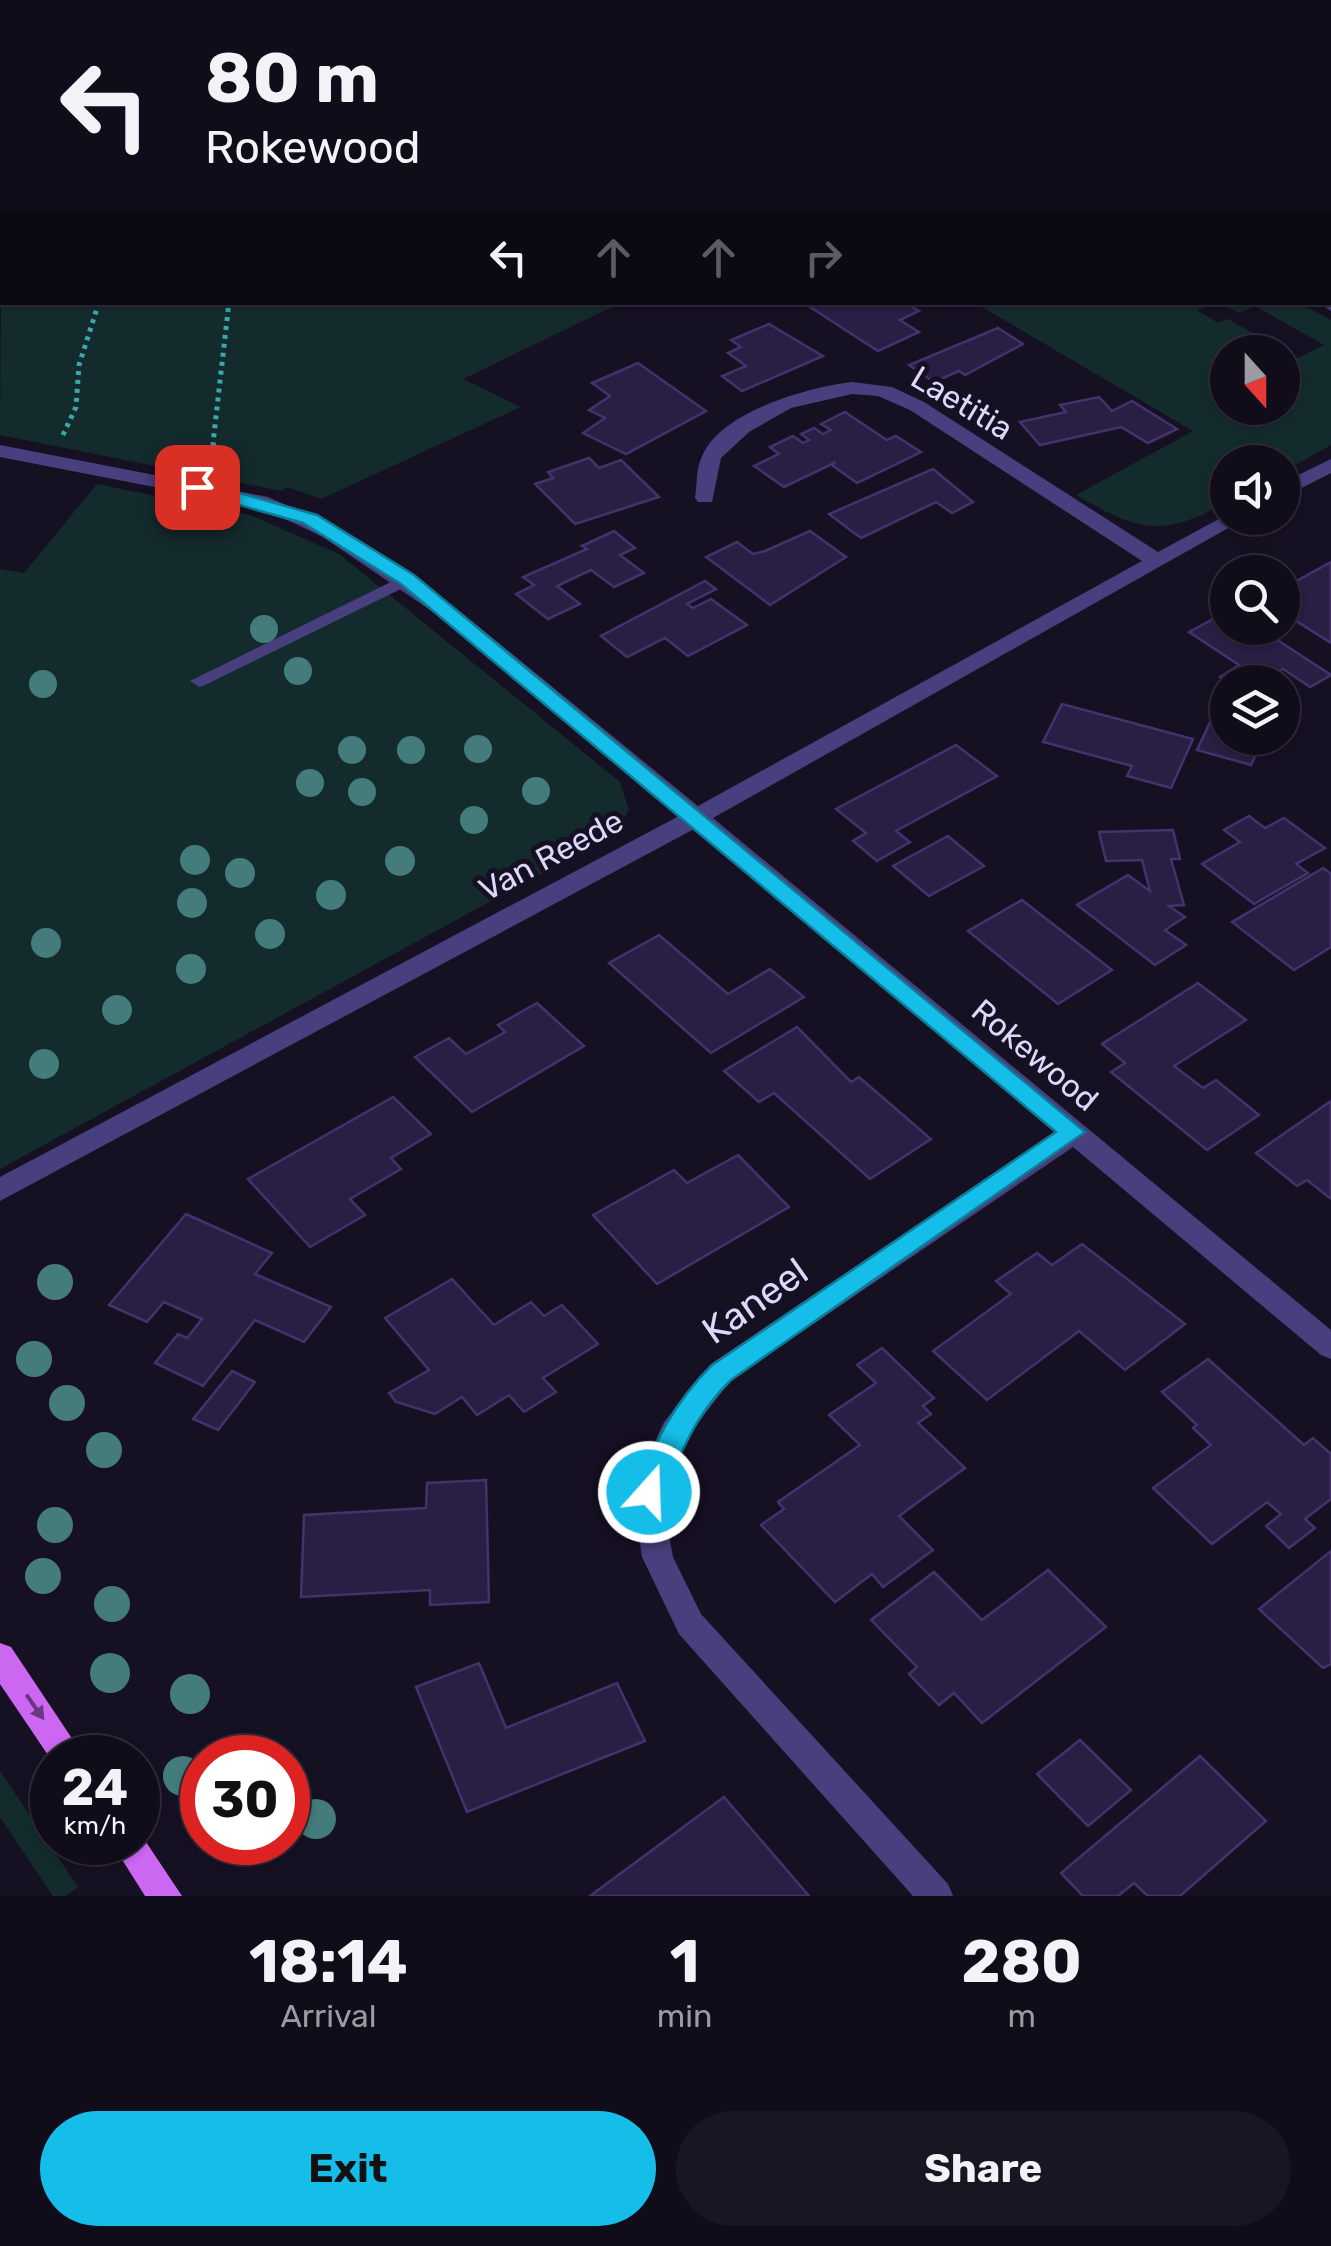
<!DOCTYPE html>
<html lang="en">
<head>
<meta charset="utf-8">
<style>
	body { margin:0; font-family:Rubik,sans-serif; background:#191523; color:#f1f3f6; height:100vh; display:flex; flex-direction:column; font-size:38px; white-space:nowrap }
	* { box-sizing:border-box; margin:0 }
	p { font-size:32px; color:#9c9ba2 }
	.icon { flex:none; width:55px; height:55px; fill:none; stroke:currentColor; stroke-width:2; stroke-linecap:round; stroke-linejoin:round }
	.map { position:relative; height:1896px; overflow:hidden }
	.drawer { display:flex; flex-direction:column; background:#100c1a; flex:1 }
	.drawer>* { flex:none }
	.hud { position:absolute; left:0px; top:0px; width:1332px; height:305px; box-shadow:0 2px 8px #0004,0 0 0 2px #302c39; background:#100c1a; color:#f1f3f6; overflow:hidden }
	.needle { width:65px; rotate:159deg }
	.fabs { position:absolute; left:1210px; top:335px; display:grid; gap:20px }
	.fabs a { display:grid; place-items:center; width:90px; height:90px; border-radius:50%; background:#100c1a; box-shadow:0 2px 8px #0004,0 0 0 2px #302c39; font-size:50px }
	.speed { position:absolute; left:30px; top:1735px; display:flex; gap:20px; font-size:50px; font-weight:700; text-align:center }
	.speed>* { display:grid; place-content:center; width:130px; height:130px; border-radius:50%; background:#100c1a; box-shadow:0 2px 8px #0004,0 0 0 2px #302c39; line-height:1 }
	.speed small { font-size:25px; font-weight:400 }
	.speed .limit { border:15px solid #d22; background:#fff; color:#111 }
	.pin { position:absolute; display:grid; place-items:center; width:85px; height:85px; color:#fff; margin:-42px; border-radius:20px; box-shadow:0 5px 15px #0006 }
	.me { position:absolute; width:110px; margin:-55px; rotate:20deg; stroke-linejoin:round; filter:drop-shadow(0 0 8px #0008) }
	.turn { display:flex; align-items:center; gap:35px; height:210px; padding:0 40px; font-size:45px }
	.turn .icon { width:130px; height:130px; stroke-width:2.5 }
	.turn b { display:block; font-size:70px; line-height:85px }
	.lanes { display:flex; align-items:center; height:95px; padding:0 40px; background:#0003; justify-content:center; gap:50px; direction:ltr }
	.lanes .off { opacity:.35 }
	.eta { display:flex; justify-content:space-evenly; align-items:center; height:170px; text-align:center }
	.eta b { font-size:60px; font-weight:700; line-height:70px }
	.primary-button { display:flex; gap:20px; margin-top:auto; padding:20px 40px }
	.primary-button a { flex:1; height:115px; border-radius:60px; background:#15bee9; color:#111; font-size:40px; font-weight:700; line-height:115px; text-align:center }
	.primary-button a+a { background:#191523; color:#f1f3f6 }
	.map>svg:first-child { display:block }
	.green { fill:#142b2d; fill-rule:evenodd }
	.building { fill:#291e43; stroke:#44326c; stroke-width:2.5 }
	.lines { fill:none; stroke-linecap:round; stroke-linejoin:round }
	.path { stroke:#3aa7ac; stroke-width:5; stroke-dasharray:4 5; stroke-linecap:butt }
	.service { fill:#48407e; fill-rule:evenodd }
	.minor { fill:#48407e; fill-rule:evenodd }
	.primary { fill:#cc67f2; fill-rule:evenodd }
	.tree { fill:#447c7c }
	.oneway { fill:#683780 }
	.route { fill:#15bee9; stroke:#0e7c97; stroke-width:2.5 }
	.labels { text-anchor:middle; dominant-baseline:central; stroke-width:10; stroke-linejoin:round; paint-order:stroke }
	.street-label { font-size:32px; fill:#ded6fb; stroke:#161023 }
	.near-street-label { font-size:38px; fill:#ded6fb; stroke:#161023 }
</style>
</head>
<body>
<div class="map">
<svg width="1331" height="1896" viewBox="0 0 1331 1896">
	<rect width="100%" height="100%" fill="#161023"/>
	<g class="green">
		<polygon points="145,0 739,0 743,2 134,2"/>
		<polygon points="2,170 2,302 620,303 463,379 521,407 321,499 287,487 281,491 0,435"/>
		<path d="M975 303H1213L1197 310 1218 323 1228 319 1298 358 1324 345 1255 306 1239 313 1221 303H1299L1331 320V445L1283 472 1282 462H1228L1227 502C1162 538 1139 532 1076 495L1193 431ZM1228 352H1282V408H1228Z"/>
		<polygon points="97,484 250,515 339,554 620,782 629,810 614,834 0,1169 0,569 24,573"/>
		<polygon points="0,1771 78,1887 66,1896 53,1896 0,1817"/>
	</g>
	<g class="building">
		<polygon points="821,302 910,302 907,304 919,311 900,320 919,332 878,351 810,307"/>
		<polygon points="769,324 823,356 742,391 722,376 746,366 728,353 741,347 731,340"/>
		<polygon points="998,328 1023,344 965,375 959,371 934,382 909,365"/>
		<polygon points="638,363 706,411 626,454 583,433 605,418 589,410 610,396 592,383"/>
		<polygon points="1099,397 1112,411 1132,401 1177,429 1148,443 1121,427 1040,445 1020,422 1066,412 1060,405"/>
		<polygon points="845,412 887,440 896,436 921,452 857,483 833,466 834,463 784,487 754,466 779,454 770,447 793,436 803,443 809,440 801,434 814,428 823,434 831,430 821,424"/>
		<polygon points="589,458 599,468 621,460 659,497 575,524 535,484 553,478 548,472"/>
		<polygon points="933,469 973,502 952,513 936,502 861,538 829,514"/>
		<polygon points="614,531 635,548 620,555 644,573 614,587 591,570 557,586 580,604 548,619 516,594 534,585 523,577 587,549 582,546"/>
		<polygon points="810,531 846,557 770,605 706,557 737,542 753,554 765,551"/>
		<polygon points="1331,562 1331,643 1282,612 1282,589"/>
		<polygon points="705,581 716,589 687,604 693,608 711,599 747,625 688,656 665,638 627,657 601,636"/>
		<polygon points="1228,611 1228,628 1259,628 1331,675 1310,687 1283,669 1260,682 1229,682 1220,677 1239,665 1189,632"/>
		<polygon points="1062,704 1193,739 1171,788 1127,776 1132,766 1043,742"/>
		<polygon points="1211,720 1228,725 1228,738 1264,738 1251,765 1197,750"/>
		<polygon points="956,745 997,776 896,831 910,842 877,861 853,841 866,833 836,809"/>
		<polygon points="1249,816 1265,828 1284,818 1325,848 1296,864 1308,873 1254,904 1202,864 1240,842 1224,830"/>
		<polygon points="1173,830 1180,859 1171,859 1184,905 1169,906 1185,917 1165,930 1186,945 1155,965 1077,905 1128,875 1150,891 1142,860 1106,861 1099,832"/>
		<polygon points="948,836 984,866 929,896 893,866"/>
		<polygon points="1323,868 1331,874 1331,947 1294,970 1232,922"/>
		<polygon points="1022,900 1112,970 1058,1004 968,931"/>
		<polygon points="659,935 728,994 770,969 804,997 711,1053 609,963"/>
		<polygon points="1198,983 1246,1020 1174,1066 1203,1088 1216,1080 1259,1115 1207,1150 1111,1072 1125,1063 1102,1044"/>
		<polygon points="537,1003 584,1046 472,1112 415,1057 449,1038 466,1054 505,1032 498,1025"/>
		<polygon points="797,1027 851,1082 859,1077 931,1139 870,1179 774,1093 759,1102 724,1071"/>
		<polygon points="393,1097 431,1134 391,1158 401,1169 350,1199 365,1215 310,1247 248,1179"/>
		<polygon points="1331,1101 1331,1199 1307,1180 1297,1186 1256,1153"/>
		<polygon points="738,1155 789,1207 657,1284 593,1215 674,1170 687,1183"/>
		<polygon points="186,1214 272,1253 255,1274 331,1307 304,1342 255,1320 203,1386 155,1363 178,1334 187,1338 202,1319 164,1302 147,1322 109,1305"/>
		<polygon points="1082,1244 1185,1324 1125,1370 1079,1331 987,1400 933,1351 1011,1294 996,1281 1037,1253 1052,1265"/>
		<polygon points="452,1279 494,1325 531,1302 544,1316 562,1305 598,1344 543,1378 556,1392 524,1412 509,1395 477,1415 462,1397 435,1414 396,1402 389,1393 429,1370 385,1318"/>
		<polygon points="882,1348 934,1398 923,1406 931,1414 918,1423 965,1468 899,1516 933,1550 883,1587 872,1574 835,1602 761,1525 784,1509 778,1502 860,1445 829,1415 876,1383 857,1365"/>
		<polygon points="1208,1359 1304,1445 1313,1438 1331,1454 1331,1499 1305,1519 1315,1528 1289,1548 1266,1526 1281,1514 1267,1502 1212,1544 1153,1488 1211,1445 1193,1428 1197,1425 1162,1392"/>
		<polygon points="232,1371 255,1382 218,1430 193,1419"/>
		<polygon points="486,1480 489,1602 430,1605 430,1590 301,1597 304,1515 426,1508 427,1483"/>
		<polygon points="1331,1551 1331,1664 1323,1668 1259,1609"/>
		<polygon points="1048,1570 1106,1627 982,1723 954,1693 939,1705 909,1674 917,1667 871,1620 934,1572 982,1620"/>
		<polygon points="479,1663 506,1728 617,1683 645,1741 467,1812 416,1687"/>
		<polygon points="1080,1740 1131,1790 1088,1826 1037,1774"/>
		<polygon points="1200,1756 1266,1821 1180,1896 1148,1896 1134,1883 1118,1896 1083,1896 1061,1873"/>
		<polygon points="724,1797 809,1896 590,1896"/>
	</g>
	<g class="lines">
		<g class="path">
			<polyline points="63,435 76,407 79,365 99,302"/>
			<polyline points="220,463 213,443 229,302"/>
		</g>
		<polygon class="service" points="407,574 413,575 416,579 413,583 205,685 199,687 190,681"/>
		<g class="minor">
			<polygon points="755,0 775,0 776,2 757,2"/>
			<polygon points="1198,0 1219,0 1220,2 1200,2"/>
			<polygon points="2,19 2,29 0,30 0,20"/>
			<rect x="1330" y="53" width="1" height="11"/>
			<rect x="1330" y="196" width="1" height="10"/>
			<polygon points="1331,298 1331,311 1317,302 1330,302"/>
			<path d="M852 382 892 387 924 402 1158 552 1228 514V518H1246L713 818 1331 1330V1359L1321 1355 1073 1147 731 1380 686 1438 668 1492 667 1524 673 1557 701 1614 948 1884 953 1896H913L679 1634 642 1557 637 1524 638 1492 646 1461 664 1422 711 1364 1055 1132 694 829 0 1201V1177L679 816 436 614 323 537 262 508 0 457V445L268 497 338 528 451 604 698 806 1142 561 910 410 878 396 852 394 791 408 749 432 721 458 712 502H698L695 498C697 486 696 470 701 459 717 412 809 387 852 382Z"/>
			<polygon points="1331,459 1331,473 1282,498 1282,483"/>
		</g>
		<g class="primary">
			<polygon points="0,1643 11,1647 85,1758 52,1758 52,1761 0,1684"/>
			<polygon points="138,1830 182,1896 145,1896 111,1842 138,1842"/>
		</g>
	</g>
	<g class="tree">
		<circle cx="264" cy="629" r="14"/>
		<circle cx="298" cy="671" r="14"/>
		<circle cx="43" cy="684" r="14"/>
		<circle cx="478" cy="749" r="14"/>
		<circle cx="352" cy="750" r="14"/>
		<circle cx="411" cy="750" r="14"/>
		<circle cx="310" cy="783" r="14"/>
		<circle cx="536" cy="791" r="14"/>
		<circle cx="362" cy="792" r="14"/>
		<circle cx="474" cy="820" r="14"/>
		<circle cx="195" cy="860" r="15"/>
		<circle cx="400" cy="861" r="15"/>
		<circle cx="240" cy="873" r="15"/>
		<circle cx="331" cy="895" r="15"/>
		<circle cx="192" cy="903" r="15"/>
		<circle cx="270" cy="934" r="15"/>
		<circle cx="46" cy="943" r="15"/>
		<circle cx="191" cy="969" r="15"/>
		<circle cx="117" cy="1010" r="15"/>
		<circle cx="44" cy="1064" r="15"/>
		<circle cx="55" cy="1282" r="18"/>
		<circle cx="34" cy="1359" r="18"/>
		<circle cx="67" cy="1403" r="18"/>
		<circle cx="104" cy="1450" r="18"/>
		<circle cx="55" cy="1525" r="18"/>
		<circle cx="43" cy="1576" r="18"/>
		<circle cx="112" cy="1604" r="18"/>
		<circle cx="110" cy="1673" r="20"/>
		<circle cx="190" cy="1694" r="20"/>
		<circle cx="183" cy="1776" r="20"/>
		<circle cx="316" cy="1819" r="20"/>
	</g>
	<defs><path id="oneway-solid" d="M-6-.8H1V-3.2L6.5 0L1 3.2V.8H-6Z" transform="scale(2.5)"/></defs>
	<use class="oneway" href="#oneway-solid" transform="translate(35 1707) rotate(55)"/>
	<path class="route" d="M197 481 317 515 414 575 1085 1132 731 1380C692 1418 682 1454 659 1501H640L636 1492C653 1444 675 1401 712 1365L1056 1132 401 584 303 523 190 491 188 487Z"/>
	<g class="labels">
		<g class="street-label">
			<text transform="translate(962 403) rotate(31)">Laetitia</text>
			<text transform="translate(551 855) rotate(-28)">Van Reede</text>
			<text transform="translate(1035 1055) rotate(40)">Rokewood</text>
		</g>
		<g class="near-street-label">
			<text transform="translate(755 1301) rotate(-35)">Kaneel</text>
		</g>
	</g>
</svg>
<div class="fabs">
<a><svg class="needle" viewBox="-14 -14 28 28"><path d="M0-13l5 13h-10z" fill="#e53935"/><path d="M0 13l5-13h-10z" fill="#9c9ba2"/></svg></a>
<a><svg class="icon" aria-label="sound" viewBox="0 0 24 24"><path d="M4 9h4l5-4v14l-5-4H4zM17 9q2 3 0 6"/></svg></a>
<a><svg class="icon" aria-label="search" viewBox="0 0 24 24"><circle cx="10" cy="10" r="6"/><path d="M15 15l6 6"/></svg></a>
<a><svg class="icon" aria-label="layers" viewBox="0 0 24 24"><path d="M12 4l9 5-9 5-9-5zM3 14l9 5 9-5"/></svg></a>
</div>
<div class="speed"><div>24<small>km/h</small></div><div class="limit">30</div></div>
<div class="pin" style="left:197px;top:487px;background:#d93025"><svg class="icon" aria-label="arrive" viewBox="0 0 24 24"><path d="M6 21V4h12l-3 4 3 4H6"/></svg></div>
<svg class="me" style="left:649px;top:1492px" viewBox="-20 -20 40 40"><circle r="17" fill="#15bee9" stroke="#fff" stroke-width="3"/><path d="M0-11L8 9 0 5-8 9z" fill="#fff"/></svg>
<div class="hud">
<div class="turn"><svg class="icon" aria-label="left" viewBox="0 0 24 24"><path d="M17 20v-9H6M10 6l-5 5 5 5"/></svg><div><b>80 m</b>Rokewood</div></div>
<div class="lanes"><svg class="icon" aria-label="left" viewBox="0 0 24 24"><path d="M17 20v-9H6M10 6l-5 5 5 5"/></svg><svg class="icon off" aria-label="ahead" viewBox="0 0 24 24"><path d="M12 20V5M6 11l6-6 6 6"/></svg><svg class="icon off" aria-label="ahead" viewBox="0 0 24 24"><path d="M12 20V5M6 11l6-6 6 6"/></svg><svg class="icon off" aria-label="right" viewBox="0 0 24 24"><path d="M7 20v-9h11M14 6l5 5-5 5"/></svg></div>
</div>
</div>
<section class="drawer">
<div class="eta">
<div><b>18:14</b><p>Arrival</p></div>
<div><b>1</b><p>min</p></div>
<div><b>280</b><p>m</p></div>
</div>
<div class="primary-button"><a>Exit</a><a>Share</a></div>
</section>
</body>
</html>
